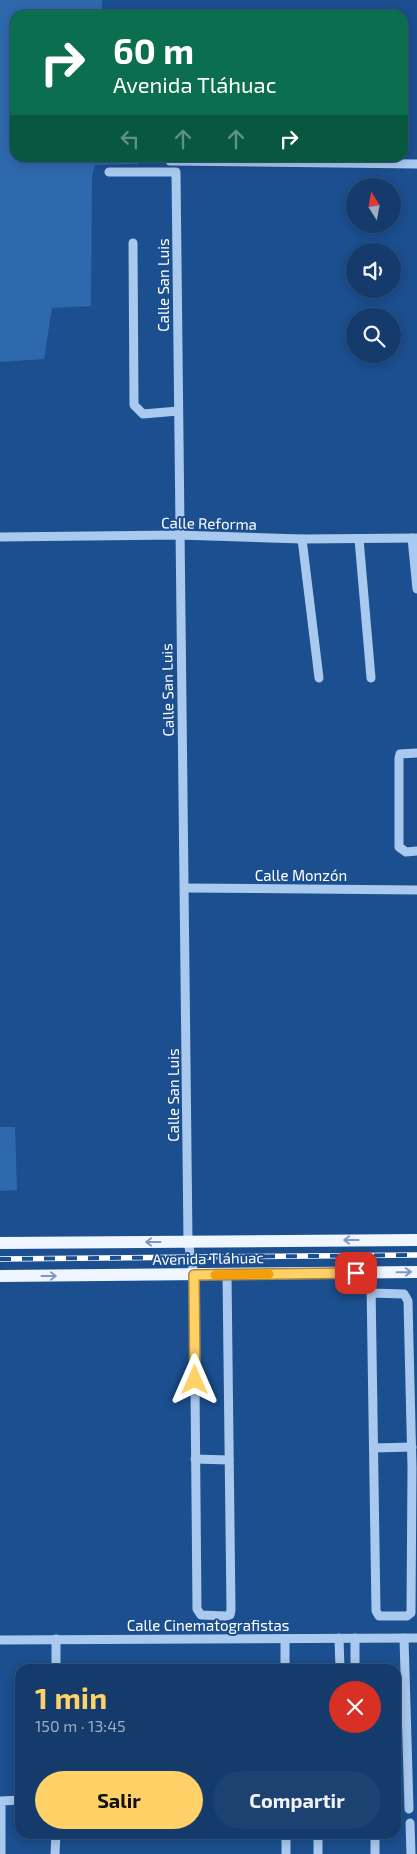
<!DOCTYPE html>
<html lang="es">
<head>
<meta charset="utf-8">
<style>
	body { margin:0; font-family:"Exo 2",sans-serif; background:#1d4271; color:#f1f3f6; height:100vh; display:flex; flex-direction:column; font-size:19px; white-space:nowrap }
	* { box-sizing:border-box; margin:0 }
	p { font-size:16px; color:#9dadc1 }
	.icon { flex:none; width:28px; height:28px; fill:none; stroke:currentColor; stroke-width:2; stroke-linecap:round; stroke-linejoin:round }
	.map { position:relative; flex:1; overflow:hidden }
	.side { position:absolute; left:15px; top:1664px; width:386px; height:175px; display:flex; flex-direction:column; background:#143b6b; border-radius:15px; box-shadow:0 2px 12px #0003,0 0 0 1px #33557e }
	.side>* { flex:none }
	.top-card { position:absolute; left:10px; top:10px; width:398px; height:152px; border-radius:15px; box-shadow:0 2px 12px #0003,0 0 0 1px #33557e; background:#0b6e4f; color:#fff; overflow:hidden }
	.needle { width:32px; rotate:349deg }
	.tools { position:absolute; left:346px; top:178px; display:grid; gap:10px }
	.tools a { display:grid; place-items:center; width:55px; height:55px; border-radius:50%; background:#143b6b; box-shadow:0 2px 12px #0003,0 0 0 1px #33557e; font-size:25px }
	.pin { position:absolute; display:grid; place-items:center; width:42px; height:42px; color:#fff; margin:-21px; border-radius:10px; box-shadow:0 2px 8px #0006 }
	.me { position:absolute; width:55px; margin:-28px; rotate:0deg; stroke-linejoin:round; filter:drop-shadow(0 0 4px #0008) }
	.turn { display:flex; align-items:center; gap:18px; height:105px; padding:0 20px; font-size:22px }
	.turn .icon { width:65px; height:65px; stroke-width:2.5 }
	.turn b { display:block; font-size:35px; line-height:42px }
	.lanes { display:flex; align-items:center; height:48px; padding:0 20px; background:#0003; justify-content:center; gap:25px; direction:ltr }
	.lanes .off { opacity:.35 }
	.round { display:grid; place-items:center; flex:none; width:52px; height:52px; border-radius:26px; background:#1d4271 }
	.headline { display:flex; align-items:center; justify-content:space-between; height:85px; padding:0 20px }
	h1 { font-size:30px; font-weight:700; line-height:38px; color:#ffd166 }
	.action { display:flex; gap:10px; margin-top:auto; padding:10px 20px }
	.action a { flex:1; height:58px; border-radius:30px; background:#ffd166; color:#111; font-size:20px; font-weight:700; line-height:58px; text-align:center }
	.action a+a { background:#1d4271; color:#f1f3f6 }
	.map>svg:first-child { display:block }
	.green { fill:#2e69ad }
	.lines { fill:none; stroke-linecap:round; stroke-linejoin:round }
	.minor { stroke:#a9c9ee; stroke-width:9 }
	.major { stroke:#f0f6ff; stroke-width:12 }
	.rail-casing { stroke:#fff; stroke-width:5.5 }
	.rail { stroke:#1b4f8f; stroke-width:4; stroke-dasharray:11; stroke-linecap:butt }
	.oneway { stroke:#7b9ac1 }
	.route-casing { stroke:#a68842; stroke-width:12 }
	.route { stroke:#ffd166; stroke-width:9 }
	.slow { stroke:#f59e0b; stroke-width:9 }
	.labels { text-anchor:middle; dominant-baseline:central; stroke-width:4; stroke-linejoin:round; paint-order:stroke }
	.street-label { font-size:15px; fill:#fff; stroke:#1b4f8f }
</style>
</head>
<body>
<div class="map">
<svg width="417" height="1854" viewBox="0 0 417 1854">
	<rect width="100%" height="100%" fill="#1b4f8f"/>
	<g class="green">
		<polygon points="0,0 102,0 102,15 15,15 15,158 138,158 138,164 95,165 92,176 91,306 52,308 44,359 0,362"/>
		<polygon points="0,1127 15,1127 17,1190 0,1191"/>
	</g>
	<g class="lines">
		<g class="minor">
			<polyline points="170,161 417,164"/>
			<polyline points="109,172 176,172 188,1241 194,1275 197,1609 201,1615 226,1616 230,1615 231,1610 227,1274"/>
			<polyline points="133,243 134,405 143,414 178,411"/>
			<polyline points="0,537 178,535 302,539 417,538"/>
			<polyline points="412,538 417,589"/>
			<polyline points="302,539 319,678"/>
			<polyline points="359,539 371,678"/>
			<polyline points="417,753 400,754 399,758 399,847 406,852 417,851"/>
			<polyline points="185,888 417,890"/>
			<polyline points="371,1273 371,1284 376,1611 379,1616 407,1616 411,1613 412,1468 408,1301 404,1294 371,1293"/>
			<polyline points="374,1448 412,1447"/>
			<polyline points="195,1459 229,1460"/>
			<polyline points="339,1638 340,1669"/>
			<polyline points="355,1638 355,1669"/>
			<polyline points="404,1638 409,1809"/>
			<polyline points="285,1639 285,1669"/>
			<polyline points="0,1640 417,1638"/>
			<polyline points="56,1669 56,1639"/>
			<polyline points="410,1823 411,1854"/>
			<polyline points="286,1834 286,1854"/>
			<polyline points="318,1834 318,1854"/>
			<polyline points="375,1834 375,1854"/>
			<polyline points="1,1854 1,1801 20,1800"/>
			<polyline points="55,1854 56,1834"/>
		</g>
		<g class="major">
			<polyline points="0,1243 417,1240"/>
			<polyline points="0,1276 417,1272"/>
		</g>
		<g class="rail-casing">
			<polyline id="rail" points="0,1259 417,1255"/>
		</g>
		<use href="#rail" class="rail"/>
	</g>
	<defs><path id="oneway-shaft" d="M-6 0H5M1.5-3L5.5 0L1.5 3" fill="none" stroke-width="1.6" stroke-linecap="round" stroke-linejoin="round" transform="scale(1.25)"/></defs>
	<g class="oneway">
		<use href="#oneway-shaft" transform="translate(351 1240) rotate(180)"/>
		<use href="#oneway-shaft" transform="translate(153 1242) rotate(180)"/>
		<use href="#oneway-shaft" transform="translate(404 1272) rotate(-1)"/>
		<use href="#oneway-shaft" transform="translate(49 1276)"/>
	</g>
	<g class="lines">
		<g class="route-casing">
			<polyline id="route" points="195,1380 194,1275 356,1273"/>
		</g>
		<use href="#route" class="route"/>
		<polyline class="slow" points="215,1275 269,1274"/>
	</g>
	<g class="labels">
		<g class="street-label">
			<text transform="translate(163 285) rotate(-90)">Calle San Luis</text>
			<text transform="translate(209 523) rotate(1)">Calle Reforma</text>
			<text transform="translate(167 690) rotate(-91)">Calle San Luis</text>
			<text x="301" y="875">Calle Monzón</text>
			<text transform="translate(173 1095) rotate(-90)">Calle San Luis</text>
			<text transform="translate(208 1258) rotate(-1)">Avenida Tláhuac</text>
			<text x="208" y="1625">Calle Cinematografistas</text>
		</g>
	</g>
</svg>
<div class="tools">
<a><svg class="needle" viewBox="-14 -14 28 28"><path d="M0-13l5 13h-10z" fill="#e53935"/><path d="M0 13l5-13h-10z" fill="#9dadc1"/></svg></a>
<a><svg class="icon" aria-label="sound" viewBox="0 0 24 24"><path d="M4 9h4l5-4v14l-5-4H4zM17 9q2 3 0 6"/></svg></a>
<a><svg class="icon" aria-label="search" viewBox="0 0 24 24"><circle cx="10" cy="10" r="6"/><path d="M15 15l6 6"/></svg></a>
</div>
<div class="pin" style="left:356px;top:1273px;background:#d93025"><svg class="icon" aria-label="arrive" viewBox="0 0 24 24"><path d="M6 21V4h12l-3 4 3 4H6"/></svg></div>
<svg class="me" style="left:195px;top:1380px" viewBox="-20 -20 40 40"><path d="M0-17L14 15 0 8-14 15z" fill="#ffd166" stroke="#fff" stroke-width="4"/></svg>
<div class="top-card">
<div class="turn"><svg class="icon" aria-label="right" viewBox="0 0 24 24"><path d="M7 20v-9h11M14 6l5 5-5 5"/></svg><div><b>60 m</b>Avenida Tláhuac</div></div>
<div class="lanes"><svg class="icon off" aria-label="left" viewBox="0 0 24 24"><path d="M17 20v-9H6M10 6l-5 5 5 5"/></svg><svg class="icon off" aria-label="ahead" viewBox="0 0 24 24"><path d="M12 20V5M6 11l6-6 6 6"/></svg><svg class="icon off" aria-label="ahead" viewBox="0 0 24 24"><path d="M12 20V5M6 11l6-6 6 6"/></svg><svg class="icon" aria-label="right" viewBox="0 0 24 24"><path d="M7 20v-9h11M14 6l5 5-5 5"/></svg></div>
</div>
<section class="side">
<div class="headline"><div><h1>1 min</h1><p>150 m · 13:45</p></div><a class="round" style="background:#d93025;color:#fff"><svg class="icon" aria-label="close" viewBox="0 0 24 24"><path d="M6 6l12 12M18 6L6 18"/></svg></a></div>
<div class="action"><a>Salir</a><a>Compartir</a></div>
</section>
</div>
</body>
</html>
